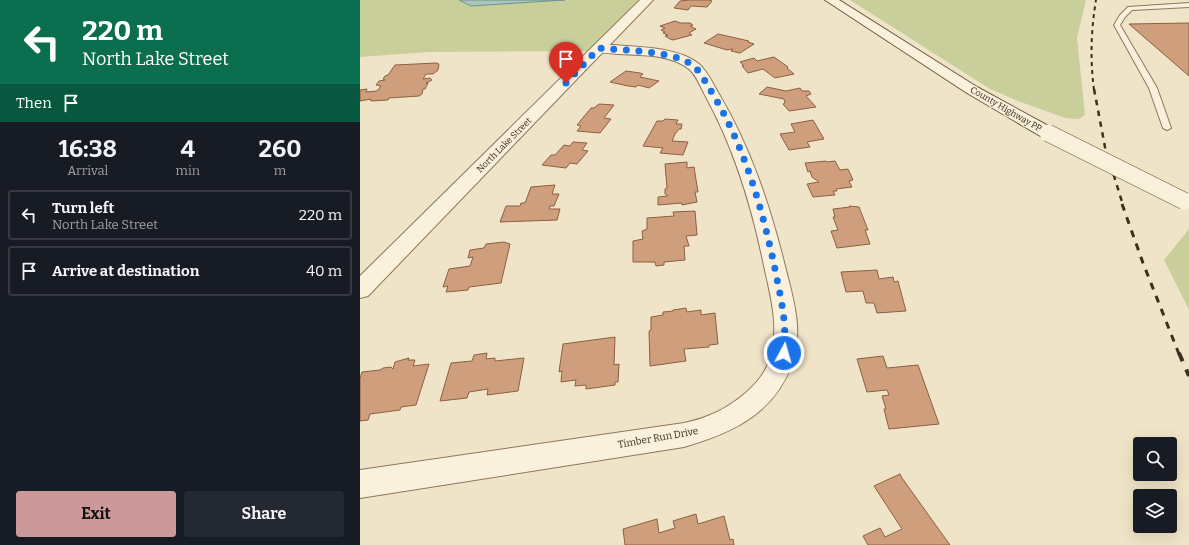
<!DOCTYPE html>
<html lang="en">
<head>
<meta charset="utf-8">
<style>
	body { margin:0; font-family:Bitter,serif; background:#242831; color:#f1f3f6; height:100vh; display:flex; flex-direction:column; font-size:15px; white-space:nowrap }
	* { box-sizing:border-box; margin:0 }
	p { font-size:13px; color:#9ea1a6 }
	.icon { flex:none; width:22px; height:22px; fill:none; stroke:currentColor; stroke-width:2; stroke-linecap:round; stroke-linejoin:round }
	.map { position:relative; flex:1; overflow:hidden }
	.side { display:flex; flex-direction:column; background:#171b24; width:360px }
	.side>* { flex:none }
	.guide { background:#0b6e4f; color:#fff; overflow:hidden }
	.fabs { position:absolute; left:773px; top:437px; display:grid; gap:8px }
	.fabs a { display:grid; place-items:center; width:44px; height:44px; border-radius:4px; background:#171b24; box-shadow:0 4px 16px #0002; font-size:20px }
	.pin { position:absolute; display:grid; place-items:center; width:34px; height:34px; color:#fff; margin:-41px -17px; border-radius:50% 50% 50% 0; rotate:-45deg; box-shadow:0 0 4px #0007 }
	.pin .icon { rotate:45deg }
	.me { position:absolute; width:44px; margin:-22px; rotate:6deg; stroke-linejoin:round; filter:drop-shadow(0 0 3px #0008) }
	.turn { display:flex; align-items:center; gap:14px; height:84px; padding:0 16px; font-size:18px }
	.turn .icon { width:52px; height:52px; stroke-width:2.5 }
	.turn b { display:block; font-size:28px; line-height:34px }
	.then { display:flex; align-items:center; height:38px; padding:0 16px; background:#0003; gap:8px; font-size:15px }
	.eta { display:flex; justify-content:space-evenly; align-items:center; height:68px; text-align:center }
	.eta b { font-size:24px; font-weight:700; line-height:28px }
	.button { display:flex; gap:8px; margin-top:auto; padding:8px 16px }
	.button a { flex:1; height:46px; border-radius:4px; background:#cc999b; color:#111; font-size:16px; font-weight:700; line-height:46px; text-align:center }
	.button a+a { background:#242831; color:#f1f3f6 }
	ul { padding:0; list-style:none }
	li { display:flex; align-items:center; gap:12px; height:50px; margin:0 8px 6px; padding:0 8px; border:2px solid #363941; border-radius:4px }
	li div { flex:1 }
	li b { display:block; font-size:15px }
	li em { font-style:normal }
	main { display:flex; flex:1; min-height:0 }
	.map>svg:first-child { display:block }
	.green { fill:#c9cf9b }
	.water { fill:#a9c4bc; stroke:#6f938a }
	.building { fill:#cf9f7d; stroke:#8d5f41 }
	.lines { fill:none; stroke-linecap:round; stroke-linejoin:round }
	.service-casing { stroke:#8d765c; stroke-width:2 }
	.minor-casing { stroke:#8d765c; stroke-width:2 }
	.tertiary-casing { stroke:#8d765c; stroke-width:2 }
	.secondary-casing { stroke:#6f573f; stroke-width:2 }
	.service { fill:#faf1dc; fill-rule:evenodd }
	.minor { fill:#faf1dc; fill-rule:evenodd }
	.tertiary { fill:#faf1dc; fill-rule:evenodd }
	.secondary { fill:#faf1dc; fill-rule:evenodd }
	.rail-far3 { stroke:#3d2e20; stroke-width:2; stroke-dasharray:4 4; stroke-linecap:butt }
	.rail-far2 { stroke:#3d2e20; stroke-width:2.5; stroke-dasharray:5.5 5.5; stroke-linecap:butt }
	.rail-far1 { stroke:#3d2e20; stroke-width:3; stroke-dasharray:7 7; stroke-linecap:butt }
	.rail { stroke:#3d2e20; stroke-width:4; stroke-dasharray:9 9; stroke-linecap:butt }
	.secondary-bridge-casing { stroke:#6f573f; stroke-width:18; stroke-linecap:butt }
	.secondary-bridge { stroke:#faf1dc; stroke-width:17 }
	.route { stroke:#1a73e8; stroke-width:7; stroke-dasharray:0 12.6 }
	.labels { text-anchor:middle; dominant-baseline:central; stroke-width:3; stroke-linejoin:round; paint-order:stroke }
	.far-street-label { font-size:9px; fill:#3d2e20; stroke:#f7eed8 }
	.street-label { font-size:10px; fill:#3d2e20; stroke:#f7eed8 }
</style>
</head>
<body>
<main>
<section class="side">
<div class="guide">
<div class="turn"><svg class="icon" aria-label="left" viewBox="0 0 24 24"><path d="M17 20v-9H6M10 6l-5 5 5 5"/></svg><div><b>220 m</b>North Lake Street</div></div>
<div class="then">Then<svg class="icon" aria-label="arrive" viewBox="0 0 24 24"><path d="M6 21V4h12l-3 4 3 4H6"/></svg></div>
</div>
<div class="eta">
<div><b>16:38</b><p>Arrival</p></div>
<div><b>4</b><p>min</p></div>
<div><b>260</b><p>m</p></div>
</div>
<ul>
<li><svg class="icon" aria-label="left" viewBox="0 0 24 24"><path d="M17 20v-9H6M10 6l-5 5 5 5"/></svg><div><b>Turn left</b><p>North Lake Street</p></div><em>220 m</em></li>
<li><svg class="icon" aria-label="arrive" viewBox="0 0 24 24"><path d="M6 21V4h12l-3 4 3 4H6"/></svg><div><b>Arrive at destination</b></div><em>40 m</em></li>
</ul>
<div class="button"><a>Exit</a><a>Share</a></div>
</section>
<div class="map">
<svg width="829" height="545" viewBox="0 0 829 545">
	<rect width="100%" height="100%" fill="#f0e4c8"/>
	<g class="green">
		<polygon points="0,0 278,0 229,51 68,52 0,57"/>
		<polygon points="490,0 726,0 717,38 725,115 719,119 705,118 658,101 630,89"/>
		<polygon points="829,229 829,310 804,260"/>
	</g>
	<polygon class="water" points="99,0 205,0 111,6"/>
	<g class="building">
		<polygon points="329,0 349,0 352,1 347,7 331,6 328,10 314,8 320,1"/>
		<polygon points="315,21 320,23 330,23 333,25 330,26 336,29 329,33 332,35 313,40 310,39 305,36 308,35 303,33 305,32 301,30 305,28 300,26"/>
		<polygon points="829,23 829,76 769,24"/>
		<polygon points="358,34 389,41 388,42 394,44 380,53 371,51 373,49 367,50 344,43"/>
		<polygon points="414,57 428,67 427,68 434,74 415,78 403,69 388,73 382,66 384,66 380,62 394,58 397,61"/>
		<polygon points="76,63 79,64 78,70 73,74 66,74 63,79 70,78 72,80 66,83 68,83 65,89 63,89 62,94 59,96 29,98 28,100 11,101 11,99 0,101 0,90 7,89 6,92 17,91 21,86 16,85 19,81 25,80 23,79 25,76 28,75 35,65"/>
		<polygon points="266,71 280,73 283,74 280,77 299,81 289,88 278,85 276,87 268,86 250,82"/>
		<polygon points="407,87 426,91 440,88 442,91 449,91 451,94 446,96 456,107 429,111 423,104 425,103 424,99 399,94"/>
		<polygon points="239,104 254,105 244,118 251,119 240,133 217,131 221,126 217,125 231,108 234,108"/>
		<polygon points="305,119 318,120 316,124 322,124 321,129 319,129 315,134 312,141 328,142 323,155 300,153 303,148 283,146 297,121 303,121"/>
		<polygon points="453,120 464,139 447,142 450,147 429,150 420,134 435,132 431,124"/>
		<polygon points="213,142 227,143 222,150 228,151 217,164 210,163 206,168 182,165 191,155 195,155 204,145 210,146"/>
		<polygon points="466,161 467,162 475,161 480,170 488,169 493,180 489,181 492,187 476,189 477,191 473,191 475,195 453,197 447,184 459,182 452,177 450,171 448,172 445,163"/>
		<polygon points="327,162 327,168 334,167 338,192 335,192 337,202 322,205 322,203 298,205 298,197 308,196 305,194 305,189 307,188 305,164"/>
		<polygon points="195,185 192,194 199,194 194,206 190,206 189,209 200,209 197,220 140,222 146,206 160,206 161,203 165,203 171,187"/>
		<polygon points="489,206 499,207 508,230 505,230 510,244 477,248 471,231 478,230 473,217 475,217 473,209 490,207"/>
		<polygon points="335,211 337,235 326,236 329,246 324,246 325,260 304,262 304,265 296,266 295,262 273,262 273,241 283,239 282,231 287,229 287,218 314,216 313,212"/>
		<polygon points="144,242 150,244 141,283 109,287 108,290 86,292 88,286 83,287 89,269 110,266 113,257 108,258 110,250 124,248 126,244"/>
		<polygon points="517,270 519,279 533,277 534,282 538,281 546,311 517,313 514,303 506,303 503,291 486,292 481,272"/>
		<polygon points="326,308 327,312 341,310 341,315 355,313 358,344 349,345 349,347 324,349 326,361 290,366 289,331 291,330 291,317 303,315 303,312 313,311 313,310"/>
		<polygon points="255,337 254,365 259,364 258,382 255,382 255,385 226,389 226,385 215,386 216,380 201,382 202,371 199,372 203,344"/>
		<polygon points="127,353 126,359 135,358 135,361 164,358 158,391 127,395 128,389 109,392 107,398 80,401 91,363 112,361 114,355"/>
		<polygon points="523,356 527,368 558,365 579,424 529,429 524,409 526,409 522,396 529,395 527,390 507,392 497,359"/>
		<polygon points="49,358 48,360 55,360 53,366 69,364 56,405 41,407 40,410 10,414 8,420 0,421 0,378 2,372 20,370 23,368 31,367 33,369 35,362"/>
		<polygon points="540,474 542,478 590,545 508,545 503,536 520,528 525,537 542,529 514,486"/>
		<polygon points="336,514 338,524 364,516 370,540 373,539 374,545 265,545 263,529 297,519 299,533 315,528 313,521"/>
	</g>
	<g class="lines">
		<g class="service-casing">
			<polygon id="service" points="829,3 829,7 772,10 765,17 760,25 797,88 811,128 807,130 803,128 789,88 754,25 760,15 768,7"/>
		</g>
		<g class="minor-casing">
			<path id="minor" d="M239 44C268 47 316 45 339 64 348 72 353 84 359 94 391 148 410 206 425 266 433 298 444 332 432 364 414 414 372 433 324 447L0 498V470L324 423C331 421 338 420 345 417 368 409 398 388 408 364 421 332 411 298 404 266 392 207 375 150 346 97 341 88 337 76 329 69 303 49 264 58 234 51L233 48 234 45Z"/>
		</g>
		<g class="tertiary-casing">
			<polygon id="tertiary" points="280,0 293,0 8,296 0,298 0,276"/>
		</g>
		<g class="secondary-casing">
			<polygon id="secondary" points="465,0 479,0 617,87 694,129 696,133 694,137 688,138 682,137 607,93"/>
		</g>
		<use href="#service" class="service"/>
		<use href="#minor" class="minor"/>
		<use href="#tertiary" class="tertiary"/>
		<use href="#secondary" class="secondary"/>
		<path class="rail-far3" d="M734 90C730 59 731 30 736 0"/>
		<polyline class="rail-far2" points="734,89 745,147 763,205"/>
		<polyline class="rail-far1" points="762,204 783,263 819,354"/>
		<polyline class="rail" points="819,353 829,376"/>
		<g class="secondary-bridge-casing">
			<polyline id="secondary-bridge" points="688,133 824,201"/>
		</g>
		<use href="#secondary-bridge" class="secondary-bridge"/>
	</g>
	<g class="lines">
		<path class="route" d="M206 83 239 48C266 51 309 50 331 64 340 70 345 82 351 91 384 145 402 207 415 269 421 300 427 321 424 353"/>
	</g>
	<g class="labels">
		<g class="far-street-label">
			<text transform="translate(646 109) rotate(30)">County Highway PP</text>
			<text transform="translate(144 145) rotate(-45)">North Lake Street</text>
		</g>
		<g class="street-label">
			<text transform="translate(298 438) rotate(-10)">Timber Run Drive</text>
		</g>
	</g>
</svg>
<div class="fabs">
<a><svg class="icon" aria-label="search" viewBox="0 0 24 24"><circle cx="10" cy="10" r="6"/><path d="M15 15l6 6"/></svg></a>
<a><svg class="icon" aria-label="layers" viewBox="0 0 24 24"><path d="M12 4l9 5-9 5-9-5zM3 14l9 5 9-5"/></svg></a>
</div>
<div class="pin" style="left:206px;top:83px;background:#d93025"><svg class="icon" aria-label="arrive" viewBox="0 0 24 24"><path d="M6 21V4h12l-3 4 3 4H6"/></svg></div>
<svg class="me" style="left:424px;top:353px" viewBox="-20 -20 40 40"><circle r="17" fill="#1a73e8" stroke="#fff" stroke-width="3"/><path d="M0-11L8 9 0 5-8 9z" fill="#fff"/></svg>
</div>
</main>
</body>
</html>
